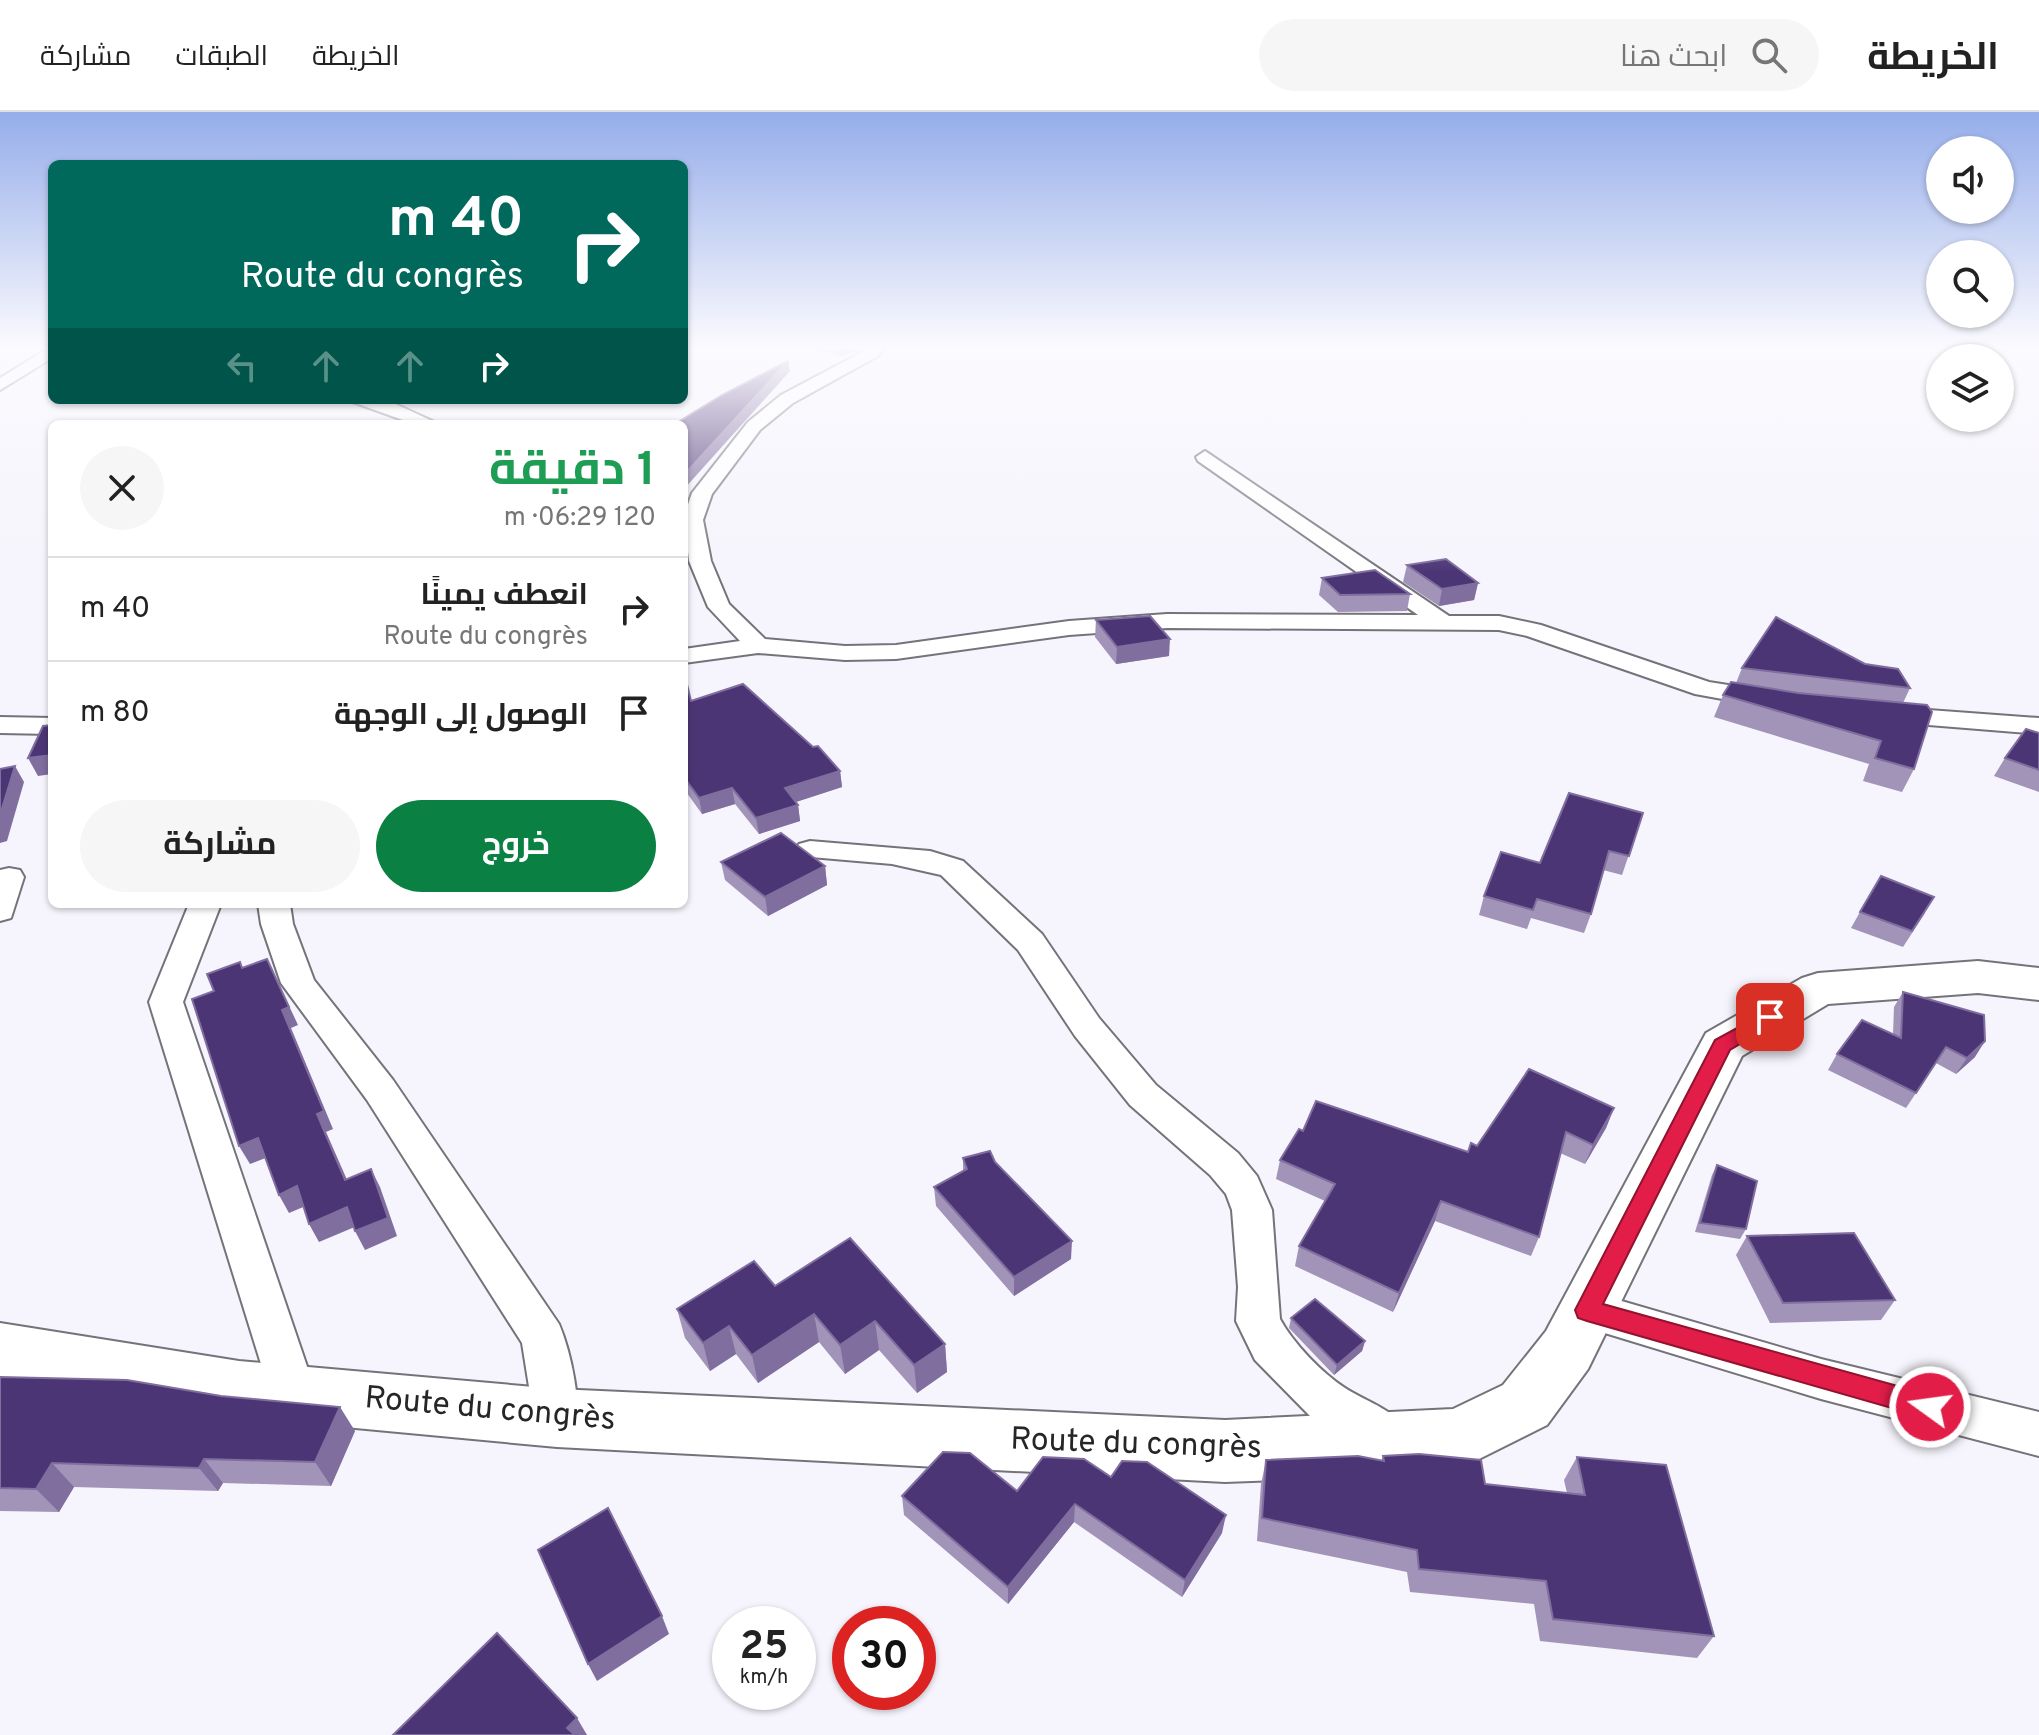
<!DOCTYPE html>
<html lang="ar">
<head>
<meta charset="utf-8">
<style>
	body { margin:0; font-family:Overpass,Cairo,sans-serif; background:#f6f6f6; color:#222; direction:rtl; height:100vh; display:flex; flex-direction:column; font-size:30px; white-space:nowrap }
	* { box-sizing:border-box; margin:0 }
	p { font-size:26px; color:#767676 }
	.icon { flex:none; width:44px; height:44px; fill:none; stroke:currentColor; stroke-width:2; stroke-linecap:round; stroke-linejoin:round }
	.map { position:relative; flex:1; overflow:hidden; direction:ltr }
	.drawer { position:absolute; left:48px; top:308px; width:640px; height:488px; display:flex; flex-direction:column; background:#fff; border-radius:12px; box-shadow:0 2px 6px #0004; direction:rtl }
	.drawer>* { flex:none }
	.top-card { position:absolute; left:48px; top:48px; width:640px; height:244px; border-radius:12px; box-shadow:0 2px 6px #0004; direction:rtl; background:#00695c; color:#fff; overflow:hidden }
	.fabs { position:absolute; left:1926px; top:24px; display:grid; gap:16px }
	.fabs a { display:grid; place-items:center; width:88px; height:88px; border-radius:50%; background:#fff; box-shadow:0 2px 6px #0004; font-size:40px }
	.speed { position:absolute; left:712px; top:1494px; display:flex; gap:16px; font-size:40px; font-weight:700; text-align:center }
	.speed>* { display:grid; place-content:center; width:104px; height:104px; border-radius:50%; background:#fff; box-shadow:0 2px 6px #0004; line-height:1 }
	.speed small { font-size:20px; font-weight:400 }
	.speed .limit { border:12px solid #d22; background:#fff; color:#111 }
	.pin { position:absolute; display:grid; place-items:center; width:68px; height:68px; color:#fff; margin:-34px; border-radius:16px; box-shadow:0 4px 12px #0006 }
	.me { position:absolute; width:88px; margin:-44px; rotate:284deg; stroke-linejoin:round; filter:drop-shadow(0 0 6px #0008) }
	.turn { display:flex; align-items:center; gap:28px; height:168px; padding:0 32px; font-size:36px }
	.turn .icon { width:104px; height:104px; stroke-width:2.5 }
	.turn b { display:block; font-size:56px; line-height:68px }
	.lanes { display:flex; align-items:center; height:76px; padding:0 32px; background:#0003; justify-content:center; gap:40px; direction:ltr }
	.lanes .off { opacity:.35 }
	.round { display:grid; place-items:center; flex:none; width:84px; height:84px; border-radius:42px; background:#f6f6f6 }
	.head { display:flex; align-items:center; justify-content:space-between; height:136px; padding:0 32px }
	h1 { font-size:48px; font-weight:700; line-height:60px; color:#1e9e55 }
	.button { display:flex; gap:16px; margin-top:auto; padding:16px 32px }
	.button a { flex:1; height:92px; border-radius:48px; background:#0b8043; color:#fff; font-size:32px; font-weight:700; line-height:92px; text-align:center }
	.button a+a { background:#f6f6f6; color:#222 }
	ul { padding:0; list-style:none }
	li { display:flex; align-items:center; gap:24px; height:104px; padding:0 32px; border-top:2px solid #e0e0e0 }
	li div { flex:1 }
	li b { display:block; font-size:30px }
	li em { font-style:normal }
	header { display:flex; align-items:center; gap:48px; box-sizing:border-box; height:112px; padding:0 40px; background:#fff; border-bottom:2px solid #e0e0e0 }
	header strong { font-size:38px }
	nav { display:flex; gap:44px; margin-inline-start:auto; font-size:28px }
	.search { width:560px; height:72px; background:#f6f6f6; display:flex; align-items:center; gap:20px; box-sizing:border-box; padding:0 28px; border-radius:44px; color:#767676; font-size:30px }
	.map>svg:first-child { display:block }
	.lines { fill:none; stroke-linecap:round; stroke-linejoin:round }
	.street-casing { stroke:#75737a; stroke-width:4 }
	.secondary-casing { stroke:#75737a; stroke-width:4 }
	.street { fill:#fff; fill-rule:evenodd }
	.secondary { fill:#fff; fill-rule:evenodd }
	.wall { fill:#a194b8 }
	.shaded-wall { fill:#7f6e9e }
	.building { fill:#4c3575; stroke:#7f6e9e; stroke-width:2 }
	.route { fill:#e11d48; stroke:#92132f; stroke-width:2 }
	.labels { text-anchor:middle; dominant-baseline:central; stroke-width:8; stroke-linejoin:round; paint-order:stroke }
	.near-street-label { font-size:32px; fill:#262528; stroke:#fff }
</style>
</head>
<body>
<header>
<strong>الخريطة</strong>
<div class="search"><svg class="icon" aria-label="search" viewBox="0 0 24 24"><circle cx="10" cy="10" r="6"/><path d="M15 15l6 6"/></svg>ابحث هنا</div>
<nav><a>الخريطة</a><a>الطبقات</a><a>مشاركة</a></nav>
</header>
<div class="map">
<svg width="2039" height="1623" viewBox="0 0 2039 1623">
	<rect width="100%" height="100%" fill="#f6f4fc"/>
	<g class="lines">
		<g class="street-casing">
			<g id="street">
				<polygon points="52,234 52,246 0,278 0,266"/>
				<polygon points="866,234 885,236 878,244 793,291 760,318 712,382 703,408 711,449 729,492 765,527 845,534 896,533 1069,509 1167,502 1418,503 1198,349 1196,345 1205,339 1449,504 1499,504 1541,513 1709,570 1766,579 1779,587 1766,595 1695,582 1527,524 1499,518 1167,516 1069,523 896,547 845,548 758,541 684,551 684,537 740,529 708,495 689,449 684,404 692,381 748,310 781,283 866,238"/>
				<polygon points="347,288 391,290 439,312 414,312"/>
				<polygon points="1888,595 2039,606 2039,622 1879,609 1875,603"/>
				<polygon points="0,605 52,606 52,622 0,621"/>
				<path d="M810 729 930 739 963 749 1042 822 1099 906 1156 973 1238 1041 1257 1064 1272 1098 1280 1207C1293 1231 1322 1261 1345 1276 1368 1291 1398 1298 1409 1324L1402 1339 1386 1346 1310 1304 1255 1248 1236 1209 1238 1175 1232 1098 1226 1082 1210 1063 1130 993 1075 924 1018 838 941 763 892 752 799 744 795 738 799 732Z"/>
				<polygon points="9,756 20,758 24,765 11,806 0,809 0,758"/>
				<polygon points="189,792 221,792 183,890 316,1281 309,1296 293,1302 277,1296 270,1281 149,890"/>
				<path d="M258 792H290L293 812 314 868 393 968 559 1212C570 1238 584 1296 573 1321L557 1327 541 1321 534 1306 522 1231 367 988 281 871 261 812Z"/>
				<polygon points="1587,1179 1821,1247 2039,1300 2039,1344 1821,1287 1572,1211 1565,1198 1572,1185"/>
			</g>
		</g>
		<g class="secondary-casing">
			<polygon id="secondary" points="1978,849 2039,856 2039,888 1978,881 1828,892 1742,944 1588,1257 1547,1313 1459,1357 1402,1363 1225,1370 557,1335 239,1305 0,1265 0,1211 239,1249 557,1277 1225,1308 1453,1297 1503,1273 1546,1219 1706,921 1802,866 1818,861"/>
		</g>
		<use href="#street" class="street"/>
		<use href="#secondary" class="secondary"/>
	</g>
	<g class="wall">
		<polygon points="803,234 864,234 863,236 841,244"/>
		<polygon points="1407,453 1478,471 1474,488 1439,494 1403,470"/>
		<polygon points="1322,466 1410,482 1407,499 1338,500 1319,483"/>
		<polygon points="1096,508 1169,544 1116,552 1095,525"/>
		<polygon points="1742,556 1910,576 1903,591 1914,657 1902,680 1863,669 1869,652 1714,605 1723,583 1736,571"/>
		<polygon points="684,560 691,589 840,659 842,675 795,690 798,693 800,709 759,722 735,692 702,702 684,677"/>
		<polygon points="2039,621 2039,680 1994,664 2005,646"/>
		<polygon points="1643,701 1622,763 1603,758 1591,802 1584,821 1531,806 1527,817 1479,803 1484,784 1540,751"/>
		<polygon points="721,750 825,754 827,773 768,804 725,768"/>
		<polygon points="1860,800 1925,801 1903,835 1851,816"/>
		<polygon points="1903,880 1975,945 1956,962 1936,951 1906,996 1828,958 1837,942 1893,922 1894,895"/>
		<polygon points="1614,996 1606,1016 1585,1052 1560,1041 1539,1125 1531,1144 1435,1109 1393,1200 1295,1154 1299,1134 1325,1089 1276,1067 1280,1048 1303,1019 1468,1040 1477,1034"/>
		<polygon points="963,1046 1071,1147 1014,1184 936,1094 934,1075 963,1059"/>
		<polygon points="1717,1053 1746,1117 1740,1127 1695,1120 1712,1063"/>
		<polygon points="1747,1124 1895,1188 1881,1208 1770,1211 1736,1143"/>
		<polygon points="775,1174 945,1232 947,1260 917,1281 879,1238 845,1262 819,1230 758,1271 736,1242 710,1259 685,1226 677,1197"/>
		<polygon points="1291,1206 1365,1229 1362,1239 1334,1263 1289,1216"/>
		<polygon points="0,1265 355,1319 331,1374 223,1371 218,1379 74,1375 59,1400 0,1399"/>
		<polygon points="1383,1344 1485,1372 1567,1381 1564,1368 1577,1345 1714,1524 1697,1546 1540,1529 1534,1492 1410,1480 1407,1460 1257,1429 1261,1372 1266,1348 1381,1349"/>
		<polygon points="1111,1365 1222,1421 1182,1485 1074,1410 1008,1492 904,1403 902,1384 1017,1379"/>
	</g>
	<g class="shaded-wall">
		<polygon points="840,234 864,234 863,236 841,244"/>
		<polygon points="788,249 790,259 684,377 684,363"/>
		<polygon points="1478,471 1474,488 1439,494 1442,477"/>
		<polygon points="1170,527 1169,544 1116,552 1117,535"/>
		<polygon points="52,643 52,662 38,664 28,646"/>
		<polygon points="15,654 24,670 7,729 0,731 0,703"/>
		<polygon points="840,659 842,675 787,693 785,676"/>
		<polygon points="732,676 735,692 702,702 699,686"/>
		<polygon points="798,693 800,709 759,722 756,706"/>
		<polygon points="825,754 827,773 768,804 765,785"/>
		<polygon points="267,847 298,913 291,916 333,1017 326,1020 355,1086 345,1068 317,1002 282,898"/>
		<polygon points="1985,929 1975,945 1956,962 1967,946"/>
		<polygon points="1614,996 1606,1016 1585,1052 1593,1033"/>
		<polygon points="258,1026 268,1045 250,1052 239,1034"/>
		<polygon points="371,1057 380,1075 397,1124 365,1138 355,1119"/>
		<polygon points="297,1074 308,1093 289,1101 279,1083"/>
		<polygon points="1441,1089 1435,1109 1393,1200 1399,1181"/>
		<polygon points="347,1095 357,1114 319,1130 309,1112"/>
		<polygon points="1072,1129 1071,1147 1014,1184 1014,1165"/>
		<polygon points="814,1202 819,1230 758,1271 752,1243"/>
		<polygon points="875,1209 879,1238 845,1262 840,1233"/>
		<polygon points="729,1214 736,1242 710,1259 703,1231"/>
		<polygon points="1365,1229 1362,1239 1334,1263 1337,1253"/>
		<polygon points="945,1232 947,1260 917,1281 914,1253"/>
		<polygon points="340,1295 355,1319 331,1374 315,1350"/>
		<polygon points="204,1347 223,1371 218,1379 199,1356"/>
		<polygon points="52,1351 74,1375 59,1400 36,1377"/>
		<polygon points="1075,1392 1074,1410 1008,1492 1008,1475"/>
		<polygon points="1226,1403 1222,1421 1182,1485 1185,1468"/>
		<polygon points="662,1504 669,1522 597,1569 588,1552"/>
		<polygon points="577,1606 587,1623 572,1623 567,1616"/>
	</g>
	<g class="building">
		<polygon points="788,249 684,363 684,312 675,312 722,283"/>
		<polygon points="1446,447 1478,471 1442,477 1407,453"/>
		<polygon points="1375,458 1410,482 1340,483 1322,466"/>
		<polygon points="1150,504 1170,527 1117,535 1096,508"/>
		<polygon points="1776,505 1865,552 1898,557 1910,576 1742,556"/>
		<polygon points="684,560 691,589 743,572 813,635 818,634 840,659 785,676 798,693 756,706 732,676 699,686 684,665"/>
		<polygon points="1731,570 1798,581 1927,593 1932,600 1914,657 1875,646 1881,629 1723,583"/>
		<polygon points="52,613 52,643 28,646 43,614"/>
		<polygon points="2026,617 2039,621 2039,658 2005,646"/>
		<polygon points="15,654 0,703 0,657"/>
		<polygon points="1569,681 1643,701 1629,744 1609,739 1591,802 1537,787 1533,798 1484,784 1501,740 1540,751"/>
		<polygon points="781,721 825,754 765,785 721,750"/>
		<polygon points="1881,764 1934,785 1912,819 1860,800"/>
		<polygon points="267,847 289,895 282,898 324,999 317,1002 345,1068 371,1057 388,1106 355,1119 347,1095 309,1112 297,1074 279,1083 258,1026 239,1034 192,887 214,879 207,862 240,850 242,856"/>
		<polygon points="1903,880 1984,903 1985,929 1967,946 1946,935 1916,981 1837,942 1862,908 1901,926"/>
		<polygon points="1529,957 1614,996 1593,1033 1566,1020 1539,1125 1441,1089 1399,1181 1299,1134 1335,1072 1280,1048 1299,1017 1303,1019 1316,989 1468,1040 1471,1031 1477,1034"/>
		<polygon points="990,1039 995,1050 1072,1129 1014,1165 934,1075 967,1057 963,1046"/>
		<polygon points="1717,1053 1757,1069 1746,1117 1700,1111"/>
		<polygon points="1854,1121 1895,1188 1783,1191 1747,1124"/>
		<polygon points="850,1126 945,1232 914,1253 875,1209 840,1233 814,1202 752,1243 729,1214 703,1231 677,1197 754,1149 775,1174"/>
		<polygon points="1315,1187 1365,1229 1337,1253 1291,1206"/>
		<polygon points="0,1265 127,1268 221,1284 340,1295 315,1350 204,1347 199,1356 52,1351 36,1377 0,1376"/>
		<polygon points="943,1340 970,1341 1017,1379 1043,1345 1084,1347 1111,1365 1122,1349 1147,1350 1226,1403 1185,1468 1075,1392 1008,1475 902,1384"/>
		<polygon points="1419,1342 1481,1348 1485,1372 1585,1383 1577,1345 1666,1353 1714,1524 1553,1507 1546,1469 1419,1457 1417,1438 1262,1406 1266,1348 1358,1344 1384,1349 1383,1344"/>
		<polygon points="608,1396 662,1504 588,1552 538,1438"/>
		<polygon points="497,1521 577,1606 567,1616 575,1623 393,1623"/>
	</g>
	<linearGradient id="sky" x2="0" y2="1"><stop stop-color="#95adea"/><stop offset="0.51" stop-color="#fbfafe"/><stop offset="1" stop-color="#fbfafe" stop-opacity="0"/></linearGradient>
	<rect width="2039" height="461" fill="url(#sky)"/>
	<polygon class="route" points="1770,898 1780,905 1777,910 1730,938 1603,1192 1930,1283 1939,1286 1943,1295 1939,1303 1930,1307 1587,1209 1578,1206 1575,1198 1715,928"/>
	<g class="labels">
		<g class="near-street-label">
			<text transform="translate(490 1298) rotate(5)">Route du congrès</text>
			<text transform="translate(1136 1333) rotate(2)">Route du congrès</text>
		</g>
	</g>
</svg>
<div class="fabs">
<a><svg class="icon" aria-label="sound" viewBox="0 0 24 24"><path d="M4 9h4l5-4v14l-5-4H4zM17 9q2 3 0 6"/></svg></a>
<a><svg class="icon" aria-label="search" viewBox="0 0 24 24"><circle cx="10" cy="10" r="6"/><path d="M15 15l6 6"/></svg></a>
<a><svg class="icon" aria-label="layers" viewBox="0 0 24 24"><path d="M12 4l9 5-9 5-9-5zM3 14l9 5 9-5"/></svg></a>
</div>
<div class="speed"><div>25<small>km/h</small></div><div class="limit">30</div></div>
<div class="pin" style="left:1770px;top:905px;background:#d93025"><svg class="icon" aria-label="arrive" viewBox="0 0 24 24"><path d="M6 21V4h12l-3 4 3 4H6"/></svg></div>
<svg class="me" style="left:1930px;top:1295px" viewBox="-20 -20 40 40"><circle r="17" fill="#e11d48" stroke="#fff" stroke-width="3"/><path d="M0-11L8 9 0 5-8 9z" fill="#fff"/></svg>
<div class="top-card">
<div class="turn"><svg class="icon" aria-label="right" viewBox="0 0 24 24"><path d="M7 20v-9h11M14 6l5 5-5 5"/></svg><div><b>40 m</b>Route du congrès</div></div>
<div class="lanes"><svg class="icon off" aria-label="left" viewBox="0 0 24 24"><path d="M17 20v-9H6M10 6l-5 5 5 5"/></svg><svg class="icon off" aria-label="ahead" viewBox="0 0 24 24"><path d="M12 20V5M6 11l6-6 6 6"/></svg><svg class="icon off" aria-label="ahead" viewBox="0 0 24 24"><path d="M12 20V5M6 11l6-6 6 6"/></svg><svg class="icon" aria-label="right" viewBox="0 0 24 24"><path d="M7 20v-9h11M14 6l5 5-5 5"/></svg></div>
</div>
<section class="drawer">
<div class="head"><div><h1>1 دقيقة</h1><p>120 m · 06:29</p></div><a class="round"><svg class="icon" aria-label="close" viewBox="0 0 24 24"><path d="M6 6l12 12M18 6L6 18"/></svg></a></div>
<ul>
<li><svg class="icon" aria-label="right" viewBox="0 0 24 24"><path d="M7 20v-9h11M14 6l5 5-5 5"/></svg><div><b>انعطف يمينًا</b><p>Route du congrès</p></div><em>40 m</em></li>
<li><svg class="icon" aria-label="arrive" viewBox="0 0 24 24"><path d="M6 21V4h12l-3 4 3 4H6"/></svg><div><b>الوصول إلى الوجهة</b></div><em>80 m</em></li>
</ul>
<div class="button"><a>خروج</a><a>مشاركة</a></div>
</section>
</div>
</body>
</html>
